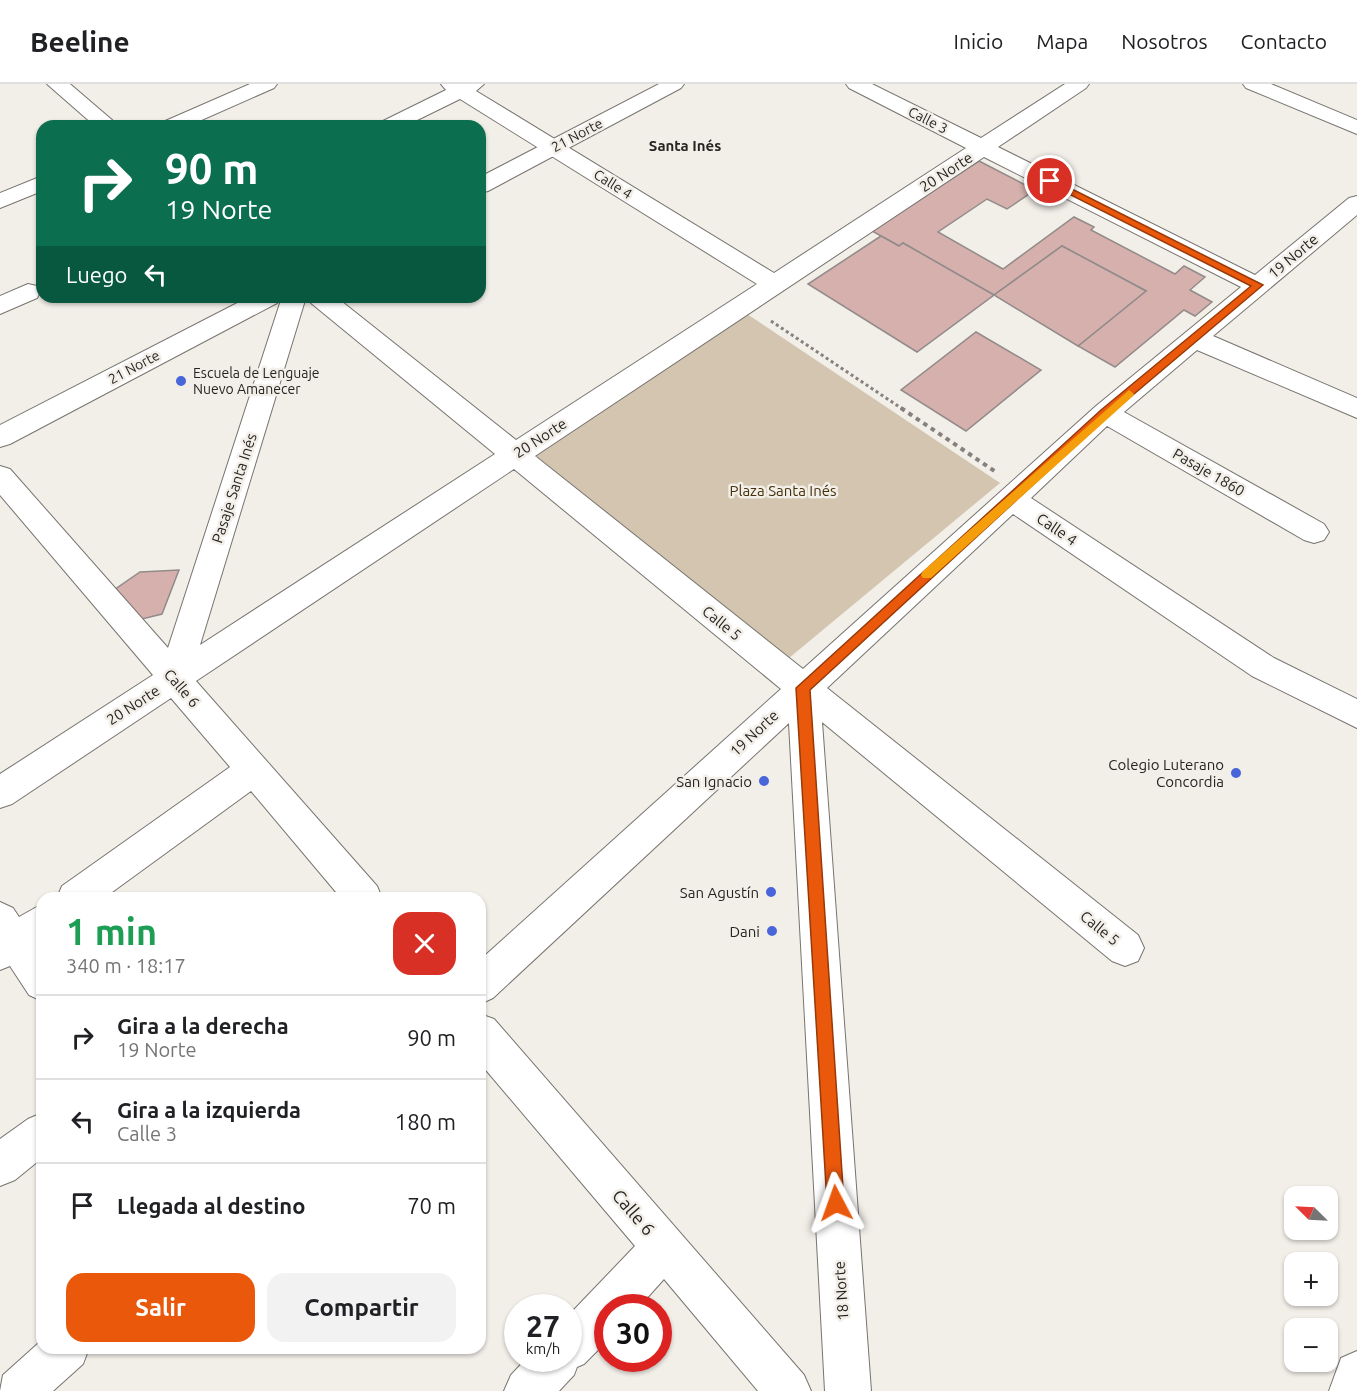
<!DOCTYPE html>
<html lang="es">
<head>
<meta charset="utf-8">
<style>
	body { margin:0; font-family:Ubuntu,sans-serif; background:#f2f2f2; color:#202124; height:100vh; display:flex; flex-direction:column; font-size:22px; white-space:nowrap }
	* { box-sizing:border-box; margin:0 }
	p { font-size:20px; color:#757577 }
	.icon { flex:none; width:33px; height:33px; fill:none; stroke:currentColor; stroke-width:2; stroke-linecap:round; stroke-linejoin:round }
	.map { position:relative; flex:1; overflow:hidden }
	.details { position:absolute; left:36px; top:808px; width:450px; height:462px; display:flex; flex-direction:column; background:#fff; border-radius:18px; box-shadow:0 2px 4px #0004 }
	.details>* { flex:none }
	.hud { position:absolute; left:36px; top:36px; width:450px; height:183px; border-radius:18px; box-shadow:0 2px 4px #0004; background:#0b6e4f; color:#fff; overflow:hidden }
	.needle { width:39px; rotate:294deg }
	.controls { position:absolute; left:1284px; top:1102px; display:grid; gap:12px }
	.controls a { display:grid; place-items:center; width:54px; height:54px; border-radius:12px; background:#fff; box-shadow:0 2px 4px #0004; font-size:30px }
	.speed { position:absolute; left:504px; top:1210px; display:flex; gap:12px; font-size:30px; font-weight:700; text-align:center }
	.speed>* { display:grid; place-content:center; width:78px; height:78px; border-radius:50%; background:#fff; box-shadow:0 2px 4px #0004; line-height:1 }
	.speed small { font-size:15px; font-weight:400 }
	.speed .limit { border:9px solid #d22; background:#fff; color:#111 }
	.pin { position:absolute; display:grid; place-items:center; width:51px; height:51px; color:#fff; margin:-26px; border:3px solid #fff; border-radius:50%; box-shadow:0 2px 6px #0007 }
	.me { position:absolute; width:66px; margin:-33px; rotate:356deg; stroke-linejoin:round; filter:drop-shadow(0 0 4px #0008) }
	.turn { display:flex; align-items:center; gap:21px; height:126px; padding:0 30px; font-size:27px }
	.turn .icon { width:78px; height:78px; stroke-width:2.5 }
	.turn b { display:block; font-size:42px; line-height:51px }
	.then { display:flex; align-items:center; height:57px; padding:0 30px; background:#0003; gap:12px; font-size:22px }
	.round { display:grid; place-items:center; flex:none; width:63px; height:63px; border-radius:18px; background:#f2f2f2 }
	.overview { display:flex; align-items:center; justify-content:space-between; height:102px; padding:0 30px }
	h1 { font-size:36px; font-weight:700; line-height:45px; color:#1e9e55 }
	.cta { display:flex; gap:12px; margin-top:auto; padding:12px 30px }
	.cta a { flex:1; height:69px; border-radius:18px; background:#ea580c; color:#fff; font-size:24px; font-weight:700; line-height:69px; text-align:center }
	.cta a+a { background:#f2f2f2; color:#202124 }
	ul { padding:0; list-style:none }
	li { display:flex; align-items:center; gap:18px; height:84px; padding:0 30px; border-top:2px solid #e0e0e0 }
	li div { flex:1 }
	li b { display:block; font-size:22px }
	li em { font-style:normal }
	header { display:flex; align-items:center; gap:36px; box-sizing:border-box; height:84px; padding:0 30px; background:#fff; border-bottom:2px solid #e0e0e0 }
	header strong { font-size:28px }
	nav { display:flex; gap:33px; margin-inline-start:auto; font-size:21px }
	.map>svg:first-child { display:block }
	.green { fill:#d3c5af }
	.building { fill:#d5b0ad; stroke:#928b8a; stroke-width:1.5 }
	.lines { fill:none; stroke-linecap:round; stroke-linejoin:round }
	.minor-casing { stroke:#77746f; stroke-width:2 }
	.tertiary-casing { stroke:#77746f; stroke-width:2 }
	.path-far1 { stroke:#84817e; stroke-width:3; stroke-dasharray:3 3; stroke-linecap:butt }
	.path { stroke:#84817e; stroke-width:4; stroke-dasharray:4.5 4.5; stroke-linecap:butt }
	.minor { fill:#fff; fill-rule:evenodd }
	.tertiary { fill:#fff; fill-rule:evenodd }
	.route { fill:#ea580c; stroke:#983908; stroke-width:1.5 }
	.slow { fill:#f59e0b }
	.poi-dot { fill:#4865d9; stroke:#f2eee8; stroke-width:2 }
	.labels { text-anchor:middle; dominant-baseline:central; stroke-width:5; stroke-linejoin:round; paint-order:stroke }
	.far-street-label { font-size:14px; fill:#262422; stroke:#f2eee8 }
	.far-poi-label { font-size:14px; fill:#262422; stroke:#f2eee8; text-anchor:start }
	.far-quarter-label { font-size:15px; font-weight:bold; fill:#262422; stroke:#f2eee8 }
	.street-label { font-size:15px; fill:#262422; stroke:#f2eee8 }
	.park-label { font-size:15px; fill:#45310b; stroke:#f2eee8 }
	.poi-label { font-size:15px; fill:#262422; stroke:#f2eee8; text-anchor:end }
	.near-street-label { font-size:18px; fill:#262422; stroke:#f2eee8 }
</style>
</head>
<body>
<header>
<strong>Beeline</strong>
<nav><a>Inicio</a><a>Mapa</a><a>Nosotros</a><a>Contacto</a></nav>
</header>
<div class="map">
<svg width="1357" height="1307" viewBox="0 0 1357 1307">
	<rect width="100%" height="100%" fill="#f2eee8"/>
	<polygon class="green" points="747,230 1000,399 789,574 535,371"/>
	<g class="building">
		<polygon points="979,77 1035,106 1007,125 987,115 938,148 1003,185 1074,133 1094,143 1091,146 1175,190 1184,182 1205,193 1190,206 1212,218 1195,232 1184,226 1115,283 1078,262 1146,207 1062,162 994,211 903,159 899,162 872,147"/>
		<polygon points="881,152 899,162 903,159 994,211 917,268 808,200"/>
		<polygon points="1062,162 1146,207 1078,262 994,211"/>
		<polygon points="976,248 1041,286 966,347 901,306"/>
		<polygon points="179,486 162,530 138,536 114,506 140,488"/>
	</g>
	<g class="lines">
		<g class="minor-casing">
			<g id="minor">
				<polygon points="47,0 70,0 119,42 95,42"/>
				<polygon points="250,0 277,0 274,4 188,42 159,42 163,38"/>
				<path d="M441 0H484L476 7 774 189 966 64 849 4 846 0H872L981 54 1065 0H1089L1086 4 998 63 1255 191 1349 114 1357 112V131L1213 252 1357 314V334L1197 266 1124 328 1324 440 1329 448 1324 456 1314 459 1304 456 1107 342 1031 414 1274 574 1357 615V644L1252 592 1013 430 827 604 1138 851 1144 864 1138 877 1125 882 1112 877 822 638 871 1307H825L789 639 493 914 480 920V876L781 605 514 385 196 597 377 802 382 814H341L251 707 104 814H57L62 802 230 683 171 614 12 720 0 724V690L153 591 0 411V382L10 385 168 564 282 213H306L200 561 495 370 311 219 308 213H336L516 356 757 200 460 15 405 42H377L381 38 446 6ZM984 73 1241 203 1096 322 803 585 535 372Z"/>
				<polygon points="1243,0 1271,0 1357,36 1357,50 1246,4"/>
				<polygon points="42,92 42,107 0,124 0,109"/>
				<polygon points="28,200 37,202 40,208 37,214 0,230 0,212"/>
				<polygon points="0,818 13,824 19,833 42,820 42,860 39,862 42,866 42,917 29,911 10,882 0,886"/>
				<polygon points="480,930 494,935 804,1291 811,1307 758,1307 664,1195 638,1224 608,1224 608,1256 584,1280 577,1283 574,1291 559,1307 504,1307 511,1291 526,1275 568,1275 568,1232 635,1162 480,979"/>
				<polygon points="42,1029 42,1074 15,1096 0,1102 0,1055 28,1035"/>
				<polygon points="42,1256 42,1264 89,1264 83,1280 53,1307 0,1307 3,1291"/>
			</g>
		</g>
		<g class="tertiary-casing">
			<g id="tertiary">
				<polygon points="659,0 684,0 681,4 488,107 480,109 480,93"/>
				<polygon points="249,213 280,213 277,219 10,360 0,363 0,341"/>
				<polygon points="1357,1267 1357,1307 1329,1307 1341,1274"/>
			</g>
		</g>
		<polyline class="path-far1" points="771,237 904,326"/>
		<polyline class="path" points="901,324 996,388"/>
		<use href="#minor" class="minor"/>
		<use href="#tertiary" class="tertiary"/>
	</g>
	<polygon class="route" points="1050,94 1263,201 1108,332 810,606 844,1119 842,1125 836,1128 829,1125 827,1119 796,604 1101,326 1251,202 1047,99 1045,97"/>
	<polygon class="slow" points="1129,306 1134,310 1133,312 931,494 923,494 921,491 923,487"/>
	<g class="poi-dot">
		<circle cx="181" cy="297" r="6"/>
		<circle cx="1236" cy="689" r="6"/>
		<circle cx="764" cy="697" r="6"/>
		<circle cx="771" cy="808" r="6"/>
		<circle cx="772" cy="847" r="6"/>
	</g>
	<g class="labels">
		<g class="far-street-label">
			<text transform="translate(928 36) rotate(27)">Calle 3</text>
			<text transform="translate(577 51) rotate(-28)">21 Norte</text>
			<text transform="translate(613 100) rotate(32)">Calle 4</text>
			<text transform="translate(134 283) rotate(-28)">21 Norte</text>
		</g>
		<g class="far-poi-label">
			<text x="193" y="289">Escuela de Lenguaje<tspan x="193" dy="16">Nuevo Amanecer</tspan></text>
		</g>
		<g class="far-quarter-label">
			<text x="685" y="61">Santa Inés</text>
		</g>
		<g class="street-label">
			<text transform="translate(946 88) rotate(-33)">20 Norte</text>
			<text transform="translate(1293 172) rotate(-40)">19 Norte</text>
			<text transform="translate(540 354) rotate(-33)">20 Norte</text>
			<text transform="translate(1209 388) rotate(30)">Pasaje 1860</text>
			<text transform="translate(234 404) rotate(-72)">Pasaje Santa Inés</text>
			<text transform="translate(1057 445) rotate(34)">Calle 4</text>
			<text transform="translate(722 539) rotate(39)">Calle 5</text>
			<text transform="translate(182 604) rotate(49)">Calle 6</text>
			<text transform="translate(133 621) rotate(-33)">20 Norte</text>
			<text transform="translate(754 649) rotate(-43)">19 Norte</text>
			<text transform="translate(1100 844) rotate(39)">Calle 5</text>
			<text transform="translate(841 1207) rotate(-94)">18 Norte</text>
		</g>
		<g class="park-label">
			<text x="783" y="406">Plaza Santa Inés</text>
		</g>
		<g class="poi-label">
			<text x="1224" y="680">Colegio Luterano<tspan x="1224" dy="17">Concordia</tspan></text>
			<text x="752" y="697">San Ignacio</text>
			<text x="759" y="808">San Agustín</text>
			<text x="760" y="847">Dani</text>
		</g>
		<g class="near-street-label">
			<text transform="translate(634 1128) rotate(49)">Calle 6</text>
		</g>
	</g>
</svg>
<div class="controls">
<a><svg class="needle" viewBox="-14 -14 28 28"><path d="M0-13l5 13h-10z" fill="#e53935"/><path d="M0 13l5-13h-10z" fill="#757577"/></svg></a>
<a>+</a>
<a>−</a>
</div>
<div class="speed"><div>27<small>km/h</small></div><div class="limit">30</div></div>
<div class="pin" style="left:1050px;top:97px;background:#d93025"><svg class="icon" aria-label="arrive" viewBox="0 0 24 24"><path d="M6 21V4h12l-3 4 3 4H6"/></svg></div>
<svg class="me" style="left:836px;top:1119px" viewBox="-20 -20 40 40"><path d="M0-17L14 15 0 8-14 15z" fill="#ea580c" stroke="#fff" stroke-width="4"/></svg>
<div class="hud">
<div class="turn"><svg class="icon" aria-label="right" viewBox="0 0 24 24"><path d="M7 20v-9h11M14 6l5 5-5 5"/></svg><div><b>90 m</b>19 Norte</div></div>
<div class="then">Luego<svg class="icon" aria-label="left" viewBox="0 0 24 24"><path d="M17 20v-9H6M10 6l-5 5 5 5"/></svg></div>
</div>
<section class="details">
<div class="overview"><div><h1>1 min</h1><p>340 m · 18:17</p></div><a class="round" style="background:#d93025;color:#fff"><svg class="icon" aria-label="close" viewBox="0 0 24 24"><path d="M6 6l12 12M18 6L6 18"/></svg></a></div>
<ul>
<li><svg class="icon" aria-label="right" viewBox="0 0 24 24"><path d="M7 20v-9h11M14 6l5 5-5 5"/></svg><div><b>Gira a la derecha</b><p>19 Norte</p></div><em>90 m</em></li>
<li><svg class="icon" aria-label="left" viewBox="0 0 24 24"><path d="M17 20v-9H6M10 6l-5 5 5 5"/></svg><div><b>Gira a la izquierda</b><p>Calle 3</p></div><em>180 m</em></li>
<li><svg class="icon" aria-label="arrive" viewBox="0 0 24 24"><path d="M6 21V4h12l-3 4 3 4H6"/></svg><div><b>Llegada al destino</b></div><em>70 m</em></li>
</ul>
<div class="cta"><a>Salir</a><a>Compartir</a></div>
</section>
</div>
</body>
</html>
